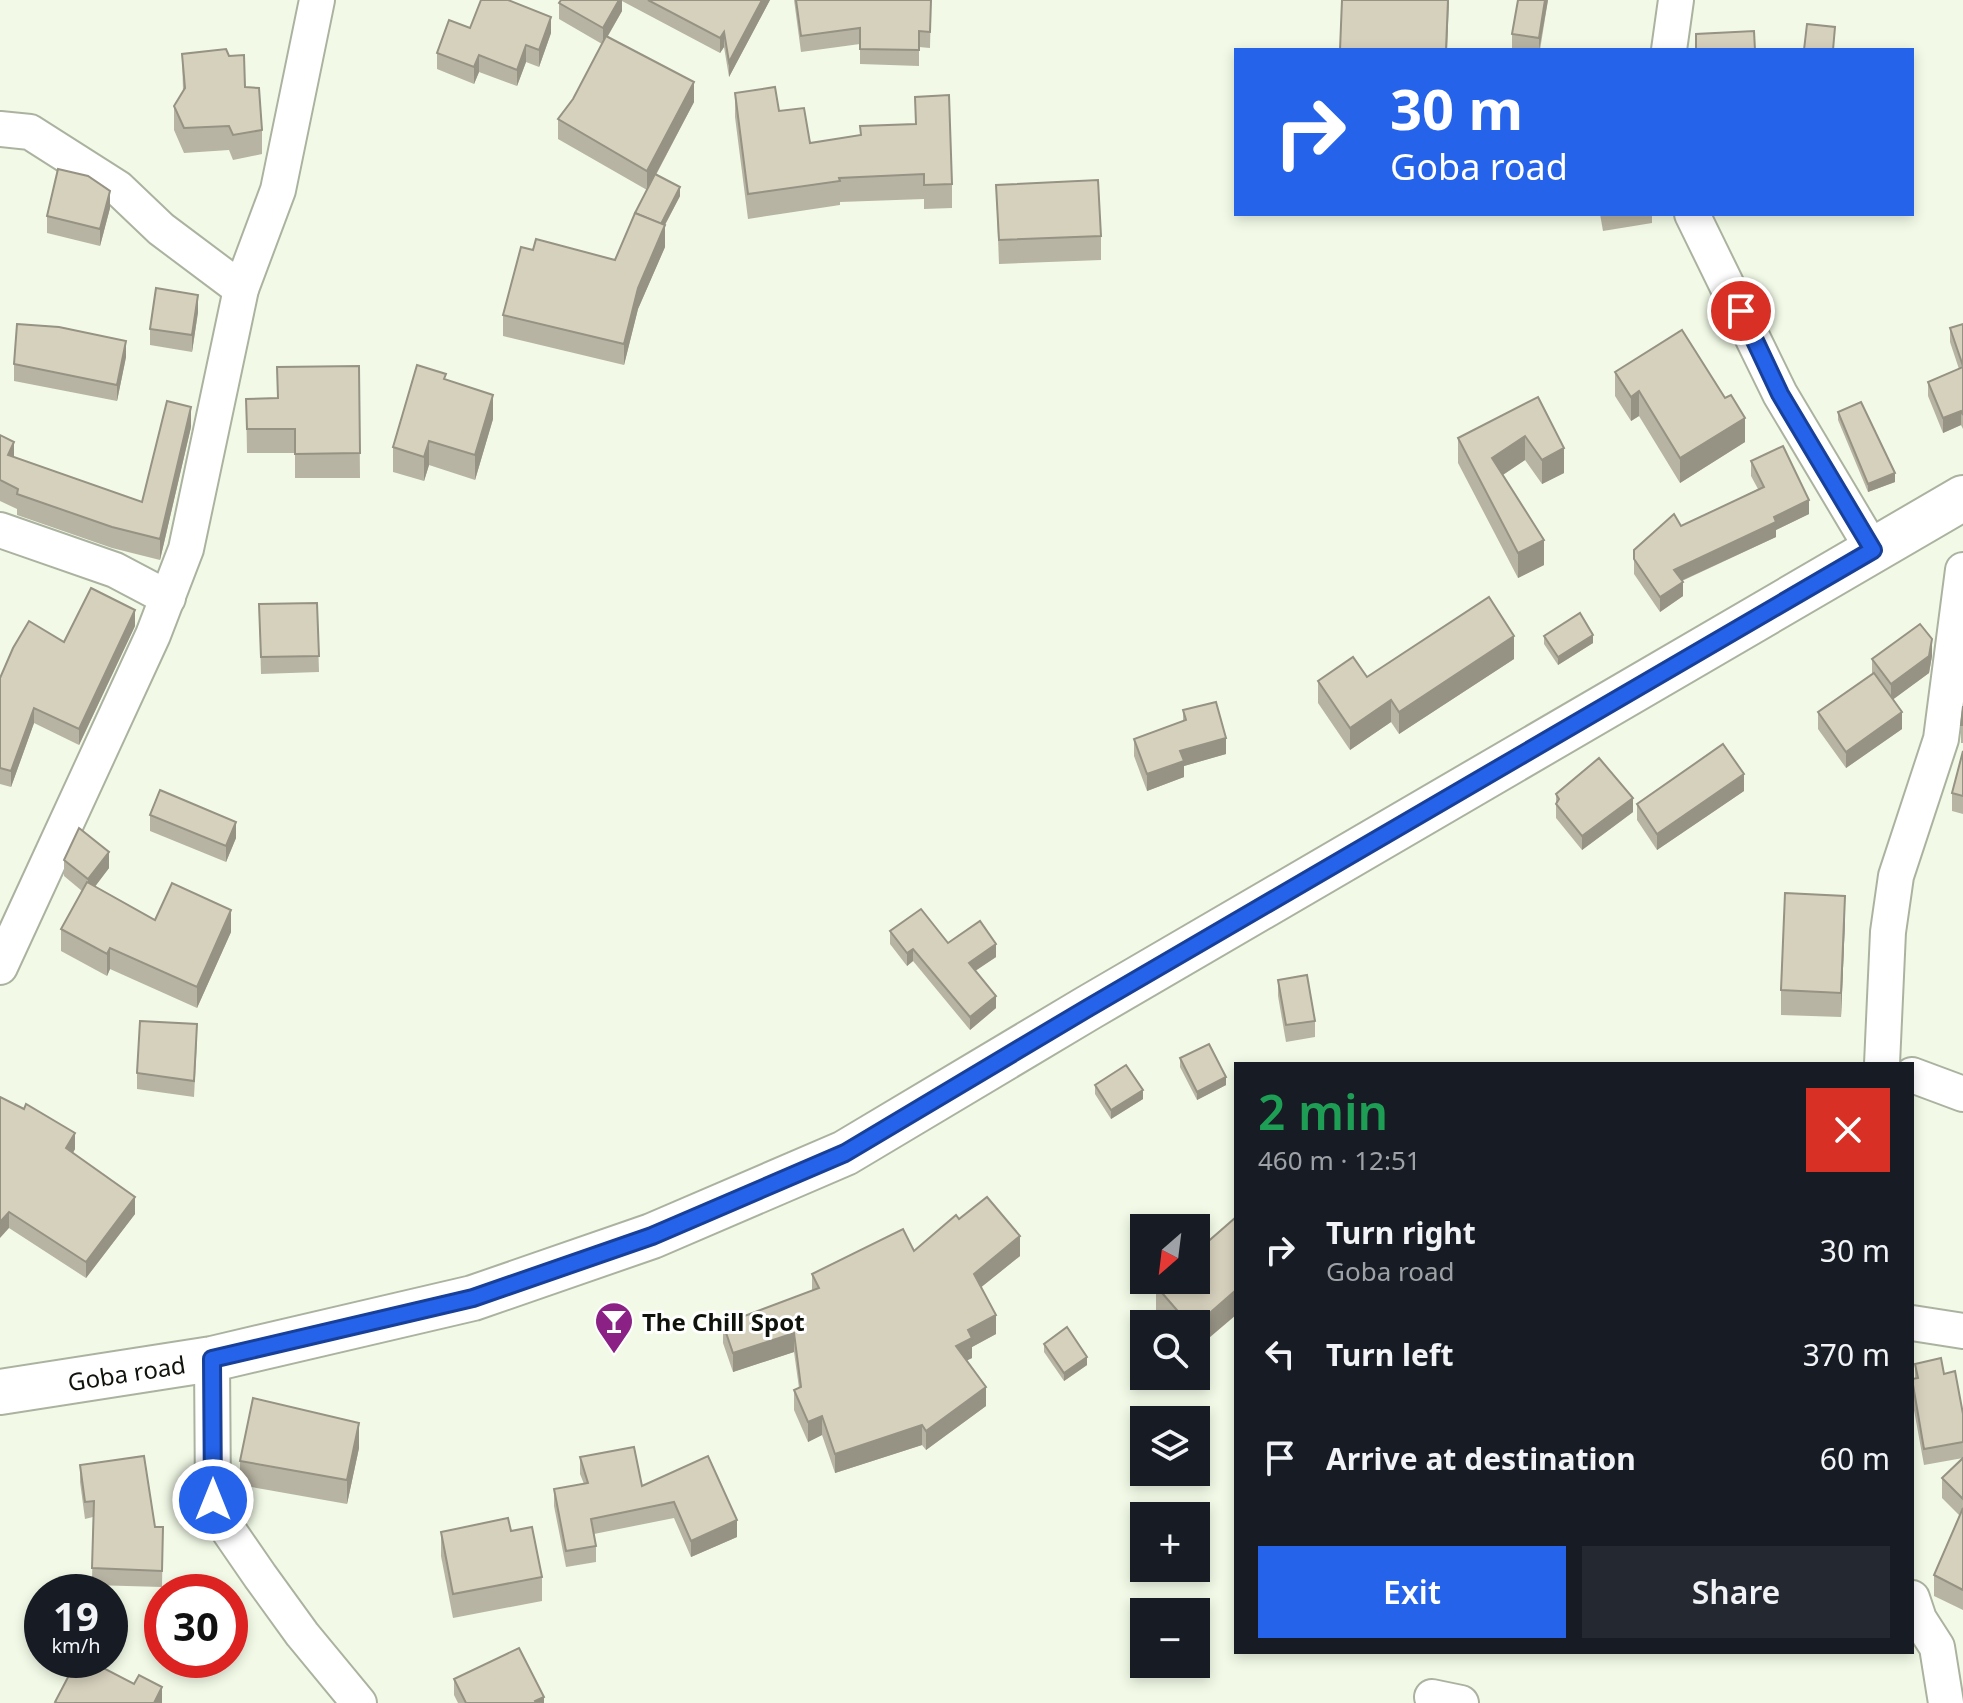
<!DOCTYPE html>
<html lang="en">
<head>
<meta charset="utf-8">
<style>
	body { margin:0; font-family:"Noto Sans",sans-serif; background:#242831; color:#f1f3f6; height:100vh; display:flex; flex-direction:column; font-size:30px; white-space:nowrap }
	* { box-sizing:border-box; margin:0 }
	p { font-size:26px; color:#9ea1a6 }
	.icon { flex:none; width:44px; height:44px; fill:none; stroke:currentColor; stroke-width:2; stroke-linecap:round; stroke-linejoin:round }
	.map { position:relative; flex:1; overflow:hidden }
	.panel { position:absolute; left:1234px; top:1062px; width:680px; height:592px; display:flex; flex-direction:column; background:#171b24; border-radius:0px; box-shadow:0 4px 12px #0003 }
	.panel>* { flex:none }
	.hud { position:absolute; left:1234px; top:48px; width:680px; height:168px; border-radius:0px; box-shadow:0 4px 12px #0003; background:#2563eb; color:#fff; overflow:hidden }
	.needle { width:52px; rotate:208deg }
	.buttons { position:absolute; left:1130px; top:1214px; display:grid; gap:16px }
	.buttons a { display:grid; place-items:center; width:80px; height:80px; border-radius:0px; background:#171b24; box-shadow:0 4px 12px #0003; font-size:40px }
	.speed { position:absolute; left:24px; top:1574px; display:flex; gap:16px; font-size:40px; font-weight:700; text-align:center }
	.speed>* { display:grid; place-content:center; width:104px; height:104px; border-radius:50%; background:#171b24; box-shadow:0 4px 12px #0003; line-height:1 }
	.speed small { font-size:20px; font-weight:400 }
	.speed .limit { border:12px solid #d22; background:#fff; color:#111 }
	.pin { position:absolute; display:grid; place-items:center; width:68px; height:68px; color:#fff; margin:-34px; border:4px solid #fff; border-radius:50%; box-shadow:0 2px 8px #0007 }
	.me { position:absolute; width:88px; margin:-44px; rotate:0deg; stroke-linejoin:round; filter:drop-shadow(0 0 6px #0008) }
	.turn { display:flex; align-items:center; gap:28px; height:168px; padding:0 24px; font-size:36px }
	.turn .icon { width:104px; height:104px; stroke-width:2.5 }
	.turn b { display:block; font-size:56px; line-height:68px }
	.round { display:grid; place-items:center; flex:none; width:84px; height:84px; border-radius:0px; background:#242831 }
	.head { display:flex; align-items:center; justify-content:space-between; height:136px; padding:0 24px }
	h1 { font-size:48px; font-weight:600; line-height:60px; color:#1e9e55 }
	.action { display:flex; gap:16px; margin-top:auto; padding:16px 24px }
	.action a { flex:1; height:92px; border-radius:0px; background:#2563eb; color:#fff; font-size:32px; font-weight:600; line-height:92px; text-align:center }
	.action a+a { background:#242831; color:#f1f3f6 }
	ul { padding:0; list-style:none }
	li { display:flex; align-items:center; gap:24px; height:104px; padding:0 24px }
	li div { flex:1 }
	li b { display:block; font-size:30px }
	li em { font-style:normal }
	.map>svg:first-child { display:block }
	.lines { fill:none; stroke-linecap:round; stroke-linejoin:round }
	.street-casing { stroke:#abb3a0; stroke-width:38 }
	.secondary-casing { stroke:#abb3a0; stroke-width:48 }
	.street { stroke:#fff; stroke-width:34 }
	.secondary { stroke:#fff; stroke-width:44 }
	.wall { fill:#b8b4a3 }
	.shaded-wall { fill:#969284 }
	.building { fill:#d6d1bd; stroke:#969284; stroke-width:2 }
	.route-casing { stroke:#184099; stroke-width:20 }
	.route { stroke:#2563eb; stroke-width:14 }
	.labels { text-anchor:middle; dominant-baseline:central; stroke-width:6; stroke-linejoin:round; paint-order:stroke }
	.poi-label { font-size:24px; font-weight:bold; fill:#10130c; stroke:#fff; text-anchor:start }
	.street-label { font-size:24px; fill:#10130c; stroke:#fff }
</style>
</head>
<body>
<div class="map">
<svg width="1963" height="1703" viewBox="0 0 1963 1703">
	<rect width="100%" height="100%" fill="#f2fae7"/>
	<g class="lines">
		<g class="street-casing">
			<g id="street">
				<polyline points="1669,50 1676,0"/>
				<polyline points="0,129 30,132 118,188 161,229 241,289"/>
				<polyline points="1692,214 1780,394 1873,550"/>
				<polyline points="0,530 115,570 168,598"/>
				<polyline points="0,967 153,635 186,549 241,289 278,190 317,0"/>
				<polyline points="1882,1064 1888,932 1896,876 1941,739 1963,570"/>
				<polyline points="1912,1075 1963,1094"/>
				<polyline points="1912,1323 1963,1331"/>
				<polyline points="212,1359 213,1500 229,1531 260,1576 302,1634 359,1703"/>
				<polyline points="1912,1598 1919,1619 1937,1647 1946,1703"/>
				<polyline points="1432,1697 1461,1703"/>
			</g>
		</g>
		<g class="secondary-casing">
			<g id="secondary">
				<path id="s1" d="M0 1392 212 1359 473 1298 652 1236 845 1153 1088 1008 1963 498"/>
			</g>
		</g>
		<use href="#street" class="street"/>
		<use href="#secondary" class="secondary"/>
	</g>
	<g class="wall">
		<polygon points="561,0 770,0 729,77 724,47 720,53 622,1 622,11 608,36 694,102 656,175 680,196 665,225 665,247 638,309 624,365 503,336 503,315 533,250 615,260 647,190 558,139 558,119 573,99 602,44 559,19 559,3"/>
		<polygon points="794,0 931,0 930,48 919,47 919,66 860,64 860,44 801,52"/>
		<polygon points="1548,0 1540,50 1512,50 1512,34"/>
		<polygon points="551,33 539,67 526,62 517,86 479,72 474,84 437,69 437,53"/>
		<polygon points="182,54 229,56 245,87 262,130 262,154 233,160 229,150 184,153 174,130 174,106 183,91"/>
		<polygon points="735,93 779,111 810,143 860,135 915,124 915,97 952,184 952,208 924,209 924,199 840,202 840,205 748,219 735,117"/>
		<polygon points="996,185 1101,236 1101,260 999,264"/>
		<polygon points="110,208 100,246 47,233 47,216"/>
		<polygon points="1600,214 1652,214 1652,223 1603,231"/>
		<polygon points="198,312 192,352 150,345 150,329"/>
		<polygon points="1963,324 1963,429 1961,425 1943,433 1928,396 1928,382 1959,369 1950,342 1950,328"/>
		<polygon points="126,357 117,401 14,381 14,364"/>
		<polygon points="359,366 360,478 295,478 295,453 247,453 246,399 277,398 277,367"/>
		<polygon points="1615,372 1745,442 1680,483 1639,416 1631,421 1615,396"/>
		<polygon points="446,380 493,419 475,480 429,465 424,481 393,472 393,447"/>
		<polygon points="1538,397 1564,473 1542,484 1525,460 1503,475 1544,565 1518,578 1458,463 1458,438"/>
		<polygon points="1838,412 1895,482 1868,492 1838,420"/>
		<polygon points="191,427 160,560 112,548 17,515 17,509 0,501 0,435 14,458 142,502"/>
		<polygon points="1751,461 1809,514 1776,530 1776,537 1682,581 1683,596 1660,612 1634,574 1634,550 1758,489 1751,476"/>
		<polygon points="317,603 319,672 261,674 259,604"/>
		<polygon points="135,626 79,745 34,723 11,787 0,784 0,678 64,642"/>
		<polygon points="1544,636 1593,643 1558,665 1544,644"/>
		<polygon points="1932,656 1929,673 1893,699 1902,729 1846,768 1818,729 1818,712 1872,674 1872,659"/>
		<polygon points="1514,659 1399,734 1391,722 1350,750 1318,703 1318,681 1367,677"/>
		<polygon points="1963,706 1963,743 1961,743 1961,725"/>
		<polygon points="1183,710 1226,754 1184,766 1184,777 1147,791 1134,756 1134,739 1183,721"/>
		<polygon points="1963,751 1963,814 1952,811 1952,793"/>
		<polygon points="1744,791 1657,850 1637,820 1637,804"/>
		<polygon points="1556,794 1633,812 1582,850 1556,818"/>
		<polygon points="150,815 236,838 226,862 150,831"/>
		<polygon points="64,860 109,868 95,886 155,920 231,932 197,1008 110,969 107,976 61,951 61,929 82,891 64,876"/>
		<polygon points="1845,920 1841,1017 1781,1015 1781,990"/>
		<polygon points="890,931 948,943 996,957 975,971 996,1008 970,1030 913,961 907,966 890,944"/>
		<polygon points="1278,980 1315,1021 1315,1037 1286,1042 1278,996"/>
		<polygon points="197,1041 194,1097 137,1089 137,1073"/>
		<polygon points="1180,1058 1226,1085 1197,1100 1180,1067"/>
		<polygon points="1095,1085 1143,1099 1111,1119 1095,1094"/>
		<polygon points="0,1097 75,1149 73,1153 135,1214 86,1278 9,1228"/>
		<polygon points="959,1219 1020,1256 981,1287 996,1334 972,1347 972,1358 967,1360 986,1406 926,1450 922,1445 835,1473 822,1435 808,1442 794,1410 794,1390 799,1388 794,1352 733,1372 723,1343 723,1324 812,1291 812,1274 914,1251"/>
		<polygon points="1156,1286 1196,1324 1168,1324 1156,1311"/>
		<polygon points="1044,1344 1087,1365 1064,1381 1044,1352"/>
		<polygon points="1915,1364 1944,1374 1963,1414 1963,1610 1934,1596 1934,1575 1960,1516 1942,1498 1942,1478 1963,1458 1924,1465 1912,1399 1912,1379 1915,1378"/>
		<polygon points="359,1448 347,1504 240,1485 240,1461"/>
		<polygon points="708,1456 737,1537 691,1557 674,1518 594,1534 596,1546 596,1562 566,1567 554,1506 554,1489 584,1484 580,1474 580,1457 642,1486"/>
		<polygon points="80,1465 155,1527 163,1527 162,1587 92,1585 93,1517 85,1519 80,1482"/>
		<polygon points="511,1531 542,1577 542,1601 453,1618 441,1556 441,1532"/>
		<polygon points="454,1679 544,1703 458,1703 454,1695"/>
	</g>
	<g class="shaded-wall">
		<polygon points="619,0 622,0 622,11 603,44 603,28"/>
		<polygon points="762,0 770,0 729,77 729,62"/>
		<polygon points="1448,0 1449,0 1447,50 1446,50"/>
		<polygon points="1545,0 1548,0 1539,50 1539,38"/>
		<polygon points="551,17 551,33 539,67 539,50"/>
		<polygon points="724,32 724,47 720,53 720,38"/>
		<polygon points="526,45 526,62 517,86 517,70"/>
		<polygon points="479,55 479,72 474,84 474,67"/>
		<polygon points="694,82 694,102 647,191 647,171"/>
		<polygon points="680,187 680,196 660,234 660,226"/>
		<polygon points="110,191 110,208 100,246 100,229"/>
		<polygon points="665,225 665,247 638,309 624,365 624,344 638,288"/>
		<polygon points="198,295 198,312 192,352 192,335"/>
		<polygon points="126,341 126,357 117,401 117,385"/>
		<polygon points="1639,391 1639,416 1631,421 1631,397"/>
		<polygon points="493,395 493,419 475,480 475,455"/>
		<polygon points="191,407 191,427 160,560 160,539"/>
		<polygon points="1961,411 1961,425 1943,433 1943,418"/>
		<polygon points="1745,418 1745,442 1680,483 1680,458"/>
		<polygon points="1525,436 1525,460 1492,482 1492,458"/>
		<polygon points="429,441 429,465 424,481 424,457"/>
		<polygon points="14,442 14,463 8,455"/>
		<polygon points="1564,448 1564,473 1542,484 1542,460"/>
		<polygon points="1895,473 1895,482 1868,492 1868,484"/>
		<polygon points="1809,500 1809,514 1776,530 1776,537 1674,584 1674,570 1774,517"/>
		<polygon points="1544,540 1544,565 1518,578 1518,553"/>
		<polygon points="1683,582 1683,596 1660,612 1660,597"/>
		<polygon points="135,610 135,626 79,745 79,729"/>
		<polygon points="1593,635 1593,643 1558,665 1558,657"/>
		<polygon points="1514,636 1514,659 1399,734 1399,712"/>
		<polygon points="1932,639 1932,656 1929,673 1891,701 1891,684"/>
		<polygon points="1391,700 1391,722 1350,750 1350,728"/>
		<polygon points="34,708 34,723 11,787 11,771"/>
		<polygon points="1902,712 1902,729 1846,768 1846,752"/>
		<polygon points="1226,738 1226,754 1184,766 1184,777 1147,791 1147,774 1180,751"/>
		<polygon points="1744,774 1744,791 1657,850 1657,834"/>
		<polygon points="1633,798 1633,812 1582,850 1582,836"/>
		<polygon points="236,822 236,838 226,862 226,846"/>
		<polygon points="109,852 109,868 88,896 88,879"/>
		<polygon points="1845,896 1845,920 1841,1017 1841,993"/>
		<polygon points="231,910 231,932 197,1008 197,987"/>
		<polygon points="996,944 996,957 969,975 969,963"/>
		<polygon points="110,948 110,969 107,976 107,954"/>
		<polygon points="913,949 913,961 907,966 907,953"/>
		<polygon points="996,996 996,1008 970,1030 970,1017"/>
		<polygon points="1226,1077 1226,1085 1197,1100 1197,1092"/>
		<polygon points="1143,1090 1143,1099 1111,1119 1111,1110"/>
		<polygon points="75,1133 75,1149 66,1164 66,1148"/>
		<polygon points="135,1197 135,1214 86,1278 86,1262"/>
		<polygon points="9,1212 9,1228 0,1238 0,1222"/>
		<polygon points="1020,1236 1020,1256 974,1293 974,1274"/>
		<polygon points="1236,1290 1236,1315 1196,1349 1196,1325"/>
		<polygon points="996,1315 996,1334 972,1347 972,1358 956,1366 956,1346 968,1330"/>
		<polygon points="794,1333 794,1352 733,1372 733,1353"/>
		<polygon points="1087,1357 1087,1365 1064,1381 1064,1373"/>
		<polygon points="986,1387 986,1406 926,1450 926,1431"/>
		<polygon points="822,1416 822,1435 808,1442 808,1422"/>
		<polygon points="359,1423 359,1448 347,1504 347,1480"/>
		<polygon points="922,1425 922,1445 835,1473 835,1454"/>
		<polygon points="737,1520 737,1537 691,1557 691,1541"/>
		<polygon points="162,1687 162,1703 154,1703"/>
		<polygon points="544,1697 544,1703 535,1703 535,1701"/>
	</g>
	<g class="building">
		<polygon points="481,0 508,0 551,17 539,50 526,45 517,70 479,55 474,67 437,53 449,20 470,28"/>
		<polygon points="561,0 619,0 603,28 559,3"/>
		<polygon points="648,0 762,0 729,62 724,32 720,38"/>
		<polygon points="796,0 931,0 930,32 919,31 919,50 860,49 860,28 801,36"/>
		<polygon points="1342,0 1448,0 1446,50 1340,50"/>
		<polygon points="1518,0 1545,0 1539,38 1512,34"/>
		<polygon points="1807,24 1835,27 1833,50 1804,50"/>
		<polygon points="1754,31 1755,50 1696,50 1696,34"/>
		<polygon points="606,36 694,82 647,171 558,119 573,99"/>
		<polygon points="226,49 229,56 244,55 245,87 259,88 262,130 233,135 229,126 184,128 174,106 185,88 182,54"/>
		<polygon points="775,87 779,111 804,108 810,143 861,135 860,126 916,124 915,97 949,95 952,184 924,185 924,174 839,178 840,181 748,194 735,93"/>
		<polygon points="58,169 88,176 110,191 100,229 47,216"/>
		<polygon points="655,174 680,187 661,224 635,213"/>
		<polygon points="1098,180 1101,236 999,240 996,185"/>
		<polygon points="635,213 665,225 638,288 624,344 503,315 521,247 533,250 536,239 615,260"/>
		<polygon points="156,288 198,295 192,335 150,329"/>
		<polygon points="17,324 59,327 126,341 117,385 14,364"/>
		<polygon points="1963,324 1963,366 1950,328"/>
		<polygon points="1682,330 1725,398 1731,395 1745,418 1680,458 1639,391 1631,397 1615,372"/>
		<polygon points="417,365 446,374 444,379 493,395 475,455 429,441 424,457 393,447"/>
		<polygon points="359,366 360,453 295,454 295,429 247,429 246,399 278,398 277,367"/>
		<polygon points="1963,367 1963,415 1961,411 1943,418 1928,382"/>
		<polygon points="1538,397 1564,448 1542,460 1525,436 1492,458 1544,540 1518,553 1458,438"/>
		<polygon points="167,401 191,407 160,539 112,527 17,494 18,489 0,480 0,435 14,442 8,455 142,502"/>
		<polygon points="1861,402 1895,473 1868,484 1838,412"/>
		<polygon points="1783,446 1809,500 1774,517 1776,522 1674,570 1683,582 1660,597 1634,559 1634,550 1674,514 1681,526 1764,487 1751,461"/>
		<polygon points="91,588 135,610 79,729 34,708 11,771 0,768 0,678 13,648 29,621 64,642"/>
		<polygon points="1489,597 1514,636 1399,712 1391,700 1350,728 1318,681 1353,657 1367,677"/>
		<polygon points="317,603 319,656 261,657 259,604"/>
		<polygon points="1580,613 1593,635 1558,657 1544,636"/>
		<polygon points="1920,624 1932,639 1929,656 1891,684 1872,659"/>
		<polygon points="1874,673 1902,712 1846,752 1818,712"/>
		<polygon points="1216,702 1226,738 1180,751 1184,761 1147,774 1134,739 1186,720 1183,710"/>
		<polygon points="1963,706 1963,725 1961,725"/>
		<polygon points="1723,744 1744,774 1657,834 1637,804"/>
		<polygon points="1963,751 1963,796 1952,793"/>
		<polygon points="1599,758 1633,798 1582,836 1556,804 1559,799 1556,794"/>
		<polygon points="160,790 236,822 226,846 150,815"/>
		<polygon points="79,828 109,852 88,879 64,860"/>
		<polygon points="87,882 155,920 172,883 231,910 197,987 110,948 107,954 61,929"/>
		<polygon points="1785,893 1845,896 1841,993 1781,990"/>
		<polygon points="921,909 948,943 980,921 996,944 969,963 996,996 970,1017 913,949 907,953 890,931"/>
		<polygon points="1307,975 1315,1021 1286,1025 1278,980"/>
		<polygon points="140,1021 197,1024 194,1081 137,1073"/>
		<polygon points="1209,1044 1226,1077 1197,1092 1180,1058"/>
		<polygon points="1126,1065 1143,1090 1111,1110 1095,1085"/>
		<polygon points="0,1097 24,1109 26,1104 75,1133 66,1148 135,1197 86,1262 9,1212 0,1222"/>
		<polygon points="987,1197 1020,1236 974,1274 996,1315 968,1330 972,1338 956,1346 986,1387 926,1431 922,1425 835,1454 822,1416 808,1422 794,1390 801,1387 794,1333 733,1353 723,1324 819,1288 812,1274 903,1229 914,1251 956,1215 959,1219"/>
		<polygon points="1235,1218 1236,1290 1196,1325 1189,1324 1156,1286 1163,1280 1196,1280 1196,1252"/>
		<polygon points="1067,1327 1087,1357 1064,1373 1044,1344"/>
		<polygon points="1941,1358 1944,1374 1955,1371 1963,1414 1963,1442 1924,1449 1912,1379 1918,1378 1915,1364"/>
		<polygon points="253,1398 359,1423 347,1480 240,1461"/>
		<polygon points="634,1447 642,1486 708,1456 737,1520 691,1541 674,1502 591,1519 596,1546 566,1551 554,1489 588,1483 580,1457"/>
		<polygon points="144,1456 155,1527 163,1527 162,1571 92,1568 94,1501 85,1502 80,1465"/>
		<polygon points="1963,1458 1963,1499 1942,1478"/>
		<polygon points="1963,1508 1963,1590 1934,1575"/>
		<polygon points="508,1518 511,1531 532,1527 542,1577 453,1594 441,1532"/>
		<polygon points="519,1648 544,1697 535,1701 536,1703 466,1703 454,1679"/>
		<polygon points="77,1660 88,1660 134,1684 139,1675 162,1687 154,1703 57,1703 55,1702"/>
	</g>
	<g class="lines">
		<g class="route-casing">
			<polyline id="route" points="213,1500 212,1359 473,1298 652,1236 845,1153 1088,1008 1873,550 1780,394 1741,311"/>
		</g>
		<use href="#route" class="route"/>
	</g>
	<defs>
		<g id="bar-pin" transform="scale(2)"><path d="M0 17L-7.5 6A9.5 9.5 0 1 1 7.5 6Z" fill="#8c2185" stroke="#fff"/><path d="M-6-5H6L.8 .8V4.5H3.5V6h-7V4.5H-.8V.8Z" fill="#fff"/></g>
	</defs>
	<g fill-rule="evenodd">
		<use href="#bar-pin" x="614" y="1321"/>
	</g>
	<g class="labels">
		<g class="poi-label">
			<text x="642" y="1321">The Chill Spot</text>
		</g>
		<g class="street-label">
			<text stroke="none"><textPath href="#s1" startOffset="128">Goba road</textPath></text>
		</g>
	</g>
</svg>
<div class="buttons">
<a><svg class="needle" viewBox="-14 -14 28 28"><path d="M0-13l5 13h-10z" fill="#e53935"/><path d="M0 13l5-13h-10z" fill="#9ea1a6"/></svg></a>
<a><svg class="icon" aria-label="search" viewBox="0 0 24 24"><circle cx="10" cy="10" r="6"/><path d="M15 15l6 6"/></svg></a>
<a><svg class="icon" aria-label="layers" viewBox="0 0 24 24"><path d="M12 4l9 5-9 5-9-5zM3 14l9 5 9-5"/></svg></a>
<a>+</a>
<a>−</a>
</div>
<div class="speed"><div>19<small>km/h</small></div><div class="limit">30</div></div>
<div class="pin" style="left:1741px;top:311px;background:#d93025"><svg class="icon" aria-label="arrive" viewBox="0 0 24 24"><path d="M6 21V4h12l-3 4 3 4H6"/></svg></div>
<svg class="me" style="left:213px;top:1500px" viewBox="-20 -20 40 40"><circle r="17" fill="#2563eb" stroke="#fff" stroke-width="3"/><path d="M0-11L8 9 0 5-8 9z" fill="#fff"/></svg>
<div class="hud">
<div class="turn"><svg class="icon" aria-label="right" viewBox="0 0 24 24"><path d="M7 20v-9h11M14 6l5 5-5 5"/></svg><div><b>30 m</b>Goba road</div></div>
</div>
<section class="panel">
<div class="head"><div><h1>2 min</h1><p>460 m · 12:51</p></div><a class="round" style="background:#d93025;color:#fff"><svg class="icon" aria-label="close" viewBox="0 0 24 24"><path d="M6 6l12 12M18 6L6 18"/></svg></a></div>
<ul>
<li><svg class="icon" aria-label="right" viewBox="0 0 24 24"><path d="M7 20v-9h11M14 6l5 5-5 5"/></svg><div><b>Turn right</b><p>Goba road</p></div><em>30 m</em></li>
<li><svg class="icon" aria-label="left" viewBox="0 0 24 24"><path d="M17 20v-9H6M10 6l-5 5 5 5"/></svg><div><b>Turn left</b></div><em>370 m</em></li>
<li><svg class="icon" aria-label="arrive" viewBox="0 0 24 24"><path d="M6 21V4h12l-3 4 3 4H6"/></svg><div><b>Arrive at destination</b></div><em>60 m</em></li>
</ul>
<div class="action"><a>Exit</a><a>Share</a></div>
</section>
</div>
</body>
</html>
